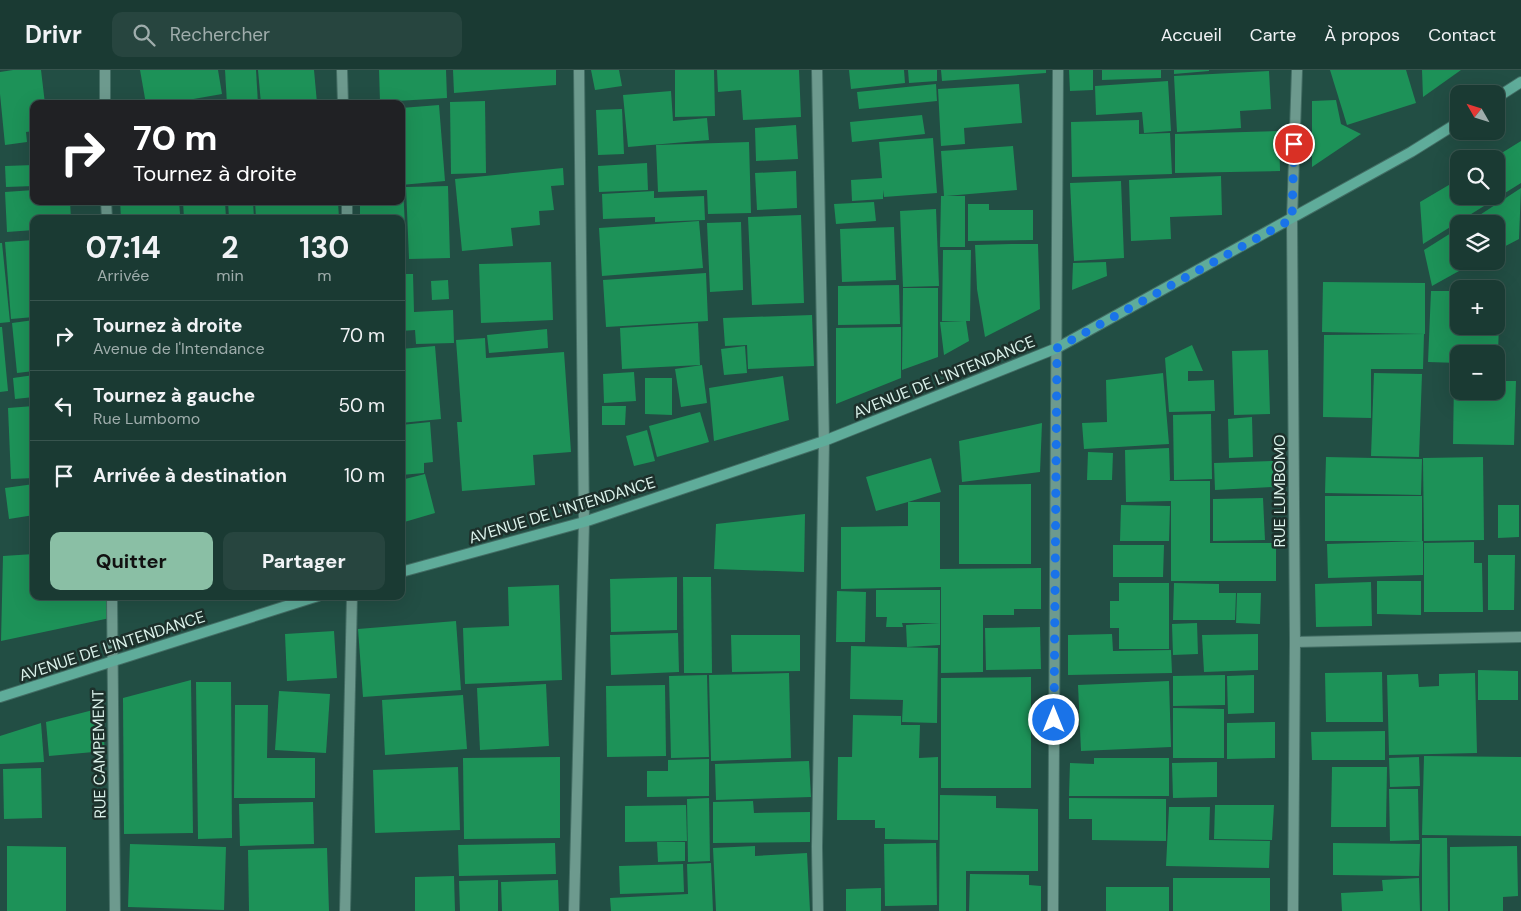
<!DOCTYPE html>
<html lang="fr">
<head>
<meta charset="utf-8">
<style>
	body { margin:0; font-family:"DM Sans",sans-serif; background:#27453f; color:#f1f3f6; height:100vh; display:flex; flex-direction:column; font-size:19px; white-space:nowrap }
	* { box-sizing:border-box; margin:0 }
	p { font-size:16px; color:#9fadac }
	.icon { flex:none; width:28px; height:28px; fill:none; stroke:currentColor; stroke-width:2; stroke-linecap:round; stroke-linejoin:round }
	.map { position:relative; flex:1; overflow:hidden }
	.side { position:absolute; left:30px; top:145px; width:375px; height:385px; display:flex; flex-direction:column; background:#1a3a33; border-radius:10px; box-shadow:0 5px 20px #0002,0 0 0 1px #38544e }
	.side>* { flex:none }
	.top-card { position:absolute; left:30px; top:30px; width:375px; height:105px; border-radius:10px; box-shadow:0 5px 20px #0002,0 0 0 1px #38544e; background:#202124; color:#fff; overflow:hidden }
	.needle { width:32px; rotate:309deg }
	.controls { position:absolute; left:1450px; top:15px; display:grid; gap:10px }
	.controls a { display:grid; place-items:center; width:55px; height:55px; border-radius:10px; background:#1a3a33; box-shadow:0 5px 20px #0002,0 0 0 1px #38544e; font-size:25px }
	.pin { position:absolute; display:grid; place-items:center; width:42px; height:42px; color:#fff; margin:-21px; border:2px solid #fff; border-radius:50%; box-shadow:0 1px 5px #0007 }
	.me { position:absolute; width:55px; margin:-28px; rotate:0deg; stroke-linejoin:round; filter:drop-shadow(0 0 4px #0008) }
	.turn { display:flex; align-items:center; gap:18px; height:105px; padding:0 20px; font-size:22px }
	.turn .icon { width:65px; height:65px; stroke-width:2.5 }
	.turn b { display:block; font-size:35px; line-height:42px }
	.eta { display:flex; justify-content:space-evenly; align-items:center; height:85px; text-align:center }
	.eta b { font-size:30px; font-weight:700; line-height:35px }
	.primary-button { display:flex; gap:10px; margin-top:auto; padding:10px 20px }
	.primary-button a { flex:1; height:58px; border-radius:10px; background:#8abfa5; color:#111; font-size:20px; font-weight:700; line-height:58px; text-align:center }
	.primary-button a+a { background:#27453f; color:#f1f3f6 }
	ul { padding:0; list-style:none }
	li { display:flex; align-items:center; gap:15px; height:70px; padding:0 20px; border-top:1px solid #38544e }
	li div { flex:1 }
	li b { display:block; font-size:19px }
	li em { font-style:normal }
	header { display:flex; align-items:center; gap:30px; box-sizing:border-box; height:70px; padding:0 25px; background:#1a3a33; border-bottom:1px solid #38544e }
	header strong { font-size:24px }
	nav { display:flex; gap:28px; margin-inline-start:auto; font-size:18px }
	.search { width:350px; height:45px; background:#27453f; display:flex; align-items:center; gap:12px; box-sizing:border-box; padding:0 18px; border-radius:10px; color:#9fadac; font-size:19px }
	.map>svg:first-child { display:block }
	.building { fill:#1d9258 }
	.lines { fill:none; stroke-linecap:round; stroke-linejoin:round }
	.street-casing { stroke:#436d64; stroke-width:12 }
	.secondary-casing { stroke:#436d64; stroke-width:12 }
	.street { stroke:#6d9a8e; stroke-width:10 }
	.secondary { stroke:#5fac9a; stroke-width:10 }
	.route { stroke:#1a73e8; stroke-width:9; stroke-dasharray:0 16.2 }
	.labels { text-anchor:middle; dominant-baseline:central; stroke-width:5; stroke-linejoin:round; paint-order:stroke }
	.street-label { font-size:16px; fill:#daf1ea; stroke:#1d302b }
</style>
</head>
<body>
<header>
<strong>Drivr</strong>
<div class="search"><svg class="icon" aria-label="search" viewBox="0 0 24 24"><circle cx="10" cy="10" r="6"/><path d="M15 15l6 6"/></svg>Rechercher</div>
<nav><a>Accueil</a><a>Carte</a><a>À propos</a><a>Contact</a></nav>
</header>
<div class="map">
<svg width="1521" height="841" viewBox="0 0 1521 841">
	<rect width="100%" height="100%" fill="#224e44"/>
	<g class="building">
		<polygon points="13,0 41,0 45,34 34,34 34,61 26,62 27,72 5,75 0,24 0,2"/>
		<polygon points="140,0 218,0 222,24 165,34 146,34"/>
		<polygon points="225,0 256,0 258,34 227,34"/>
		<polygon points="258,0 314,0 317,33 261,34"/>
		<polygon points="379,0 446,0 447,28 380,32"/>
		<polygon points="453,0 556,0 556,15 454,23"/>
		<polygon points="591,0 619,0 622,16 595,20"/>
		<polygon points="675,0 714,0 715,46 675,47"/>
		<polygon points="717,0 799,0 801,47 743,50 741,20 718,22"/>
		<polygon points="849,0 904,0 905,13 851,19"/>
		<polygon points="908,0 937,0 937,11 909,13"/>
		<polygon points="941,0 1046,0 1046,3 942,11"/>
		<polygon points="1069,0 1093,0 1093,20 1070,21"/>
		<polygon points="1102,0 1161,0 1161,8 1102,10"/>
		<polygon points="1174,0 1209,0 1209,1 1174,4"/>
		<polygon points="1330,0 1406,0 1416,33 1347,55"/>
		<polygon points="1422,0 1461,0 1423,27"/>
		<polygon points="1269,1 1271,39 1240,41 1241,58 1177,62 1174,6"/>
		<polygon points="1168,11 1171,61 1144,63 1142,42 1096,45 1095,16"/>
		<polygon points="936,14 937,31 859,39 857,22"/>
		<polygon points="1019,14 1022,53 964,58 965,74 941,76 938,19"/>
		<polygon points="671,21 673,51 707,48 709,70 628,77 623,25"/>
		<polygon points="93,30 93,34 46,34 46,32"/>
		<polygon points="1336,30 1341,54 1361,64 1312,97 1312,31"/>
		<polygon points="485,31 486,103 451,104 450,32"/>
		<polygon points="439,35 445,111 401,115 401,38"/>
		<polygon points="622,39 624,84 598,85 596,40"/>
		<polygon points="922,45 925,64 852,72 850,52"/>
		<polygon points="1139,50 1139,64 1170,63 1172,104 1072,107 1071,52"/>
		<polygon points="796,55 798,89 756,91 755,58"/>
		<polygon points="1279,61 1280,101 1175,103 1175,64"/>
		<polygon points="933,68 937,123 884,127 883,120 883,129 852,131 851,110 882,108 879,72"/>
		<polygon points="1521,71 1521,113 1423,174 1420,132 1459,109 1459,126 1496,126 1496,89 1492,89"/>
		<polygon points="749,72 751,143 708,144 707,120 658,122 656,75"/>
		<polygon points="1013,76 1017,120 946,126 965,126 965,177 940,177 941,126 944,126 941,81"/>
		<polygon points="647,93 648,120 599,122 598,96"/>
		<polygon points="34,95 34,116 6,117 5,96"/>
		<polygon points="563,98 564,115 551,116 554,140 539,141 540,155 511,158 513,176 462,181 455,109"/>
		<polygon points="796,101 797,138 757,140 755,103"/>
		<polygon points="1221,106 1222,145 1170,147 1171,169 1131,171 1129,110"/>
		<polygon points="1121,111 1124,188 1074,191 1070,113"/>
		<polygon points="448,116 450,188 409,189 406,117"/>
		<polygon points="401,117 403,117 405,156 401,156 401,149 360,149 360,131 401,131"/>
		<polygon points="1521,118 1519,169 1496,181 1496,154 1466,154"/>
		<polygon points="34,120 34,131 70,131 71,149 34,149 34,160 7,162 5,122"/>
		<polygon points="654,121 654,128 704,126 705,150 655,152 655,147 603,149 602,124"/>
		<polygon points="120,131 179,131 180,144 121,148"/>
		<polygon points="183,131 225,131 226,149 184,149"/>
		<polygon points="228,131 253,131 254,149 229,149"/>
		<polygon points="255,131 338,131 339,149 256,149"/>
		<polygon points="874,132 876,151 836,154 834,134"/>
		<polygon points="968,134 989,134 989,140 1033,140 1033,170 968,171"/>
		<polygon points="936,139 939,216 903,217 900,141"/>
		<polygon points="801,145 804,233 752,235 748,147"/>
		<polygon points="180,146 180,149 158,149 158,147"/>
		<polygon points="699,151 703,198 602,206 599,158"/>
		<polygon points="741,152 743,220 710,222 707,153"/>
		<polygon points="894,157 896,210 842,212 840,159"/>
		<polygon points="1459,158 1459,191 1477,191 1432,216 1424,180"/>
		<polygon points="34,170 34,247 11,249 5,172"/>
		<polygon points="0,173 2,173 10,252 0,253"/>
		<polygon points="1011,174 1038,174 1040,239 985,267 977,219 975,175"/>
		<polygon points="943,180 971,180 970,251 966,251 969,271 944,285 940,252 964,251 942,251"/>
		<polygon points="551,192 553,250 481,253 479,194"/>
		<polygon points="1106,192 1107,206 1072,220 1073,193"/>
		<polygon points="706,203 708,251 606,257 603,210"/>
		<polygon points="401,204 413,204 414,242 453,240 454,273 416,274 415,260 401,261"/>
		<polygon points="448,210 449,229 432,230 431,211"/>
		<polygon points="1323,212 1425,213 1425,264 1322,262"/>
		<polygon points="899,215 900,254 838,255 838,216"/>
		<polygon points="903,218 938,218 938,287 902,300"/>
		<polygon points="1431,221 1459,221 1459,256 1496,256 1496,222 1500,222 1498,284 1459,284 1459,293 1428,292"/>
		<polygon points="812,245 814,296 748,299 747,275 725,276 723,248"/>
		<polygon points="34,250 34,301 17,303 12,253"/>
		<polygon points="698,253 700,295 622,299 620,258"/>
		<polygon points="0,257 2,257 8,321 0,322"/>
		<polygon points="901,257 901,308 836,334 836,258"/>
		<polygon points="547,259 548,278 489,283 487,265"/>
		<polygon points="1424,264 1423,299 1371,299 1371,348 1323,347 1324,265"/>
		<polygon points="485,268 486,288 564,282 571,382 533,385 535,415 462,421 457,352 462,352 456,270"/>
		<polygon points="1192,275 1203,301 1188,301 1188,311 1214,310 1215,341 1169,342 1165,288"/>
		<polygon points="435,276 441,349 401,353 401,279"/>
		<polygon points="745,276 747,303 724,305 721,279"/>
		<polygon points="1268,280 1270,344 1234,345 1232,281"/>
		<polygon points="702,295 707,333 681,337 675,299"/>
		<polygon points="634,302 636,331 604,333 603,304"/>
		<polygon points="1163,303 1169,374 1084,379 1082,353 1107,352 1106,310"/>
		<polygon points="1374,303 1422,304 1419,387 1371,386"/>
		<polygon points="34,305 34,327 15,329 13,308"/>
		<polygon points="783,306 789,350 714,371 709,318"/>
		<polygon points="645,308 672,308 672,345 645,344"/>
		<polygon points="1454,310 1459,310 1459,321 1496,321 1496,311 1516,311 1514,375 1453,374"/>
		<polygon points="34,336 34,408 11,409 8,338"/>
		<polygon points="602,336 626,336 625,355 602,355"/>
		<polygon points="700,342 709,372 657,387 649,356"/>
		<polygon points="1211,344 1212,409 1174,410 1173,345"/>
		<polygon points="1252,347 1253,387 1229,388 1228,349"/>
		<polygon points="430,352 433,392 424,393 424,403 401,405 401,355"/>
		<polygon points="1042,353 1040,402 962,412 959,371"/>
		<polygon points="647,360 655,391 634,396 626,366"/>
		<polygon points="1169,378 1170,410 1169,411 1210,411 1210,473 1276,473 1276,511 1171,511 1171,431 1126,432 1125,380"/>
		<polygon points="1088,382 1113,383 1112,410 1087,410"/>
		<polygon points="1326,387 1422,389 1421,425 1325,423"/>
		<polygon points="1483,387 1484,470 1424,471 1423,388"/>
		<polygon points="931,388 941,422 908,432 940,432 940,499 1041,498 1041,539 1014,539 1014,545 983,545 983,602 941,603 941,517 841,519 841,457 908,456 908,432 876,441 866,407"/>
		<polygon points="1273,391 1274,417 1215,420 1214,393"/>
		<polygon points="425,404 435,443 401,453 401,410"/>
		<polygon points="34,414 34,445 9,449 5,418"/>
		<polygon points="1031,414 1031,494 959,494 959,415"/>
		<rect x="1325" y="426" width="97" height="45"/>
		<polygon points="1263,428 1265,470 1213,471 1213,429"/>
		<polygon points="1121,435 1170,436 1169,471 1120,471"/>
		<polygon points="1498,435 1519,435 1519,467 1498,468"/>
		<polygon points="805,444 804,502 714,499 716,454"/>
		<polygon points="1423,471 1423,505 1328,508 1327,474"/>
		<polygon points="1474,472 1474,493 1482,493 1483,542 1424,542 1424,473"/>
		<polygon points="1113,475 1164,475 1163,507 1113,507"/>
		<polygon points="34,484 34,526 108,526 110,548 1,571 3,486"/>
		<polygon points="1488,485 1515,485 1514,540 1488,540"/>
		<polygon points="677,507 677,560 611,562 610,509"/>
		<polygon points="683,507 711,507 712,603 684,603"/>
		<polygon points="1377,511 1421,511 1421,545 1377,544"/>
		<polygon points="1371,512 1372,556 1316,557 1315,514"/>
		<polygon points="1119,513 1169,513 1169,579 1119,579 1119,558 1110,558 1110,531 1119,531"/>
		<polygon points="1174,513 1219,514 1219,523 1236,523 1235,550 1173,550"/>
		<polygon points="559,515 562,610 465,614 463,558 509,556 508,517"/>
		<polygon points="876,520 940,520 940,553 902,553 903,557 886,557 887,547 876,547"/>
		<polygon points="837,521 866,522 865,572 836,572"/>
		<polygon points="1237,523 1261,523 1260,554 1236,553"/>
		<polygon points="456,551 461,620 363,627 358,559"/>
		<polygon points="940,553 940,575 907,577 906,555"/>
		<polygon points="1197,553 1198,584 1173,585 1172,554"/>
		<polygon points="1040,557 1041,599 986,600 985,558"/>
		<polygon points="334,561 337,608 287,611 285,564"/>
		<polygon points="678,563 679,602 611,605 610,565"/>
		<polygon points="1112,564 1113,581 1171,580 1172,603 1068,605 1068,565"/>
		<polygon points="1258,564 1258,600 1204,602 1202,565"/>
		<polygon points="731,565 800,565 800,601 732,602"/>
		<polygon points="851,576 938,578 937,653 902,652 903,630 850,629"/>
		<polygon points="1478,600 1518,601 1518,630 1478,630"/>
		<polygon points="1382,602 1383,652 1326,652 1325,603"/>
		<polygon points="789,603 791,688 711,691 709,605"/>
		<polygon points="1475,603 1477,683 1389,685 1387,605 1418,604 1419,617 1439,616 1439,604"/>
		<polygon points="707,605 709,687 671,688 669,606"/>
		<polygon points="1225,605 1225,635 1173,636 1173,606"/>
		<polygon points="1254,605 1254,643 1228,644 1227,606"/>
		<polygon points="1031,607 1031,718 941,718 941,608"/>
		<polygon points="191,610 193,763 124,764 123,628"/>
		<polygon points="1169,611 1171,677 1081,681 1078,615"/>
		<polygon points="196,612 231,612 232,768 198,769"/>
		<polygon points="546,614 549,676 480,680 477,618"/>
		<polygon points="665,615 666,686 607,687 606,616"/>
		<polygon points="279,621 330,624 326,683 275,680"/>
		<polygon points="463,625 467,679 385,685 382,630"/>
		<polygon points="235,635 268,635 267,688 315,688 315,728 234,728"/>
		<polygon points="101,638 105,681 49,686 46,652"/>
		<polygon points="1173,638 1224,639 1224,688 1173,688"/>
		<polygon points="853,645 901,646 901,655 920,655 919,688 938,687 938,770 885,769 885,758 875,758 875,750 837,750 838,687 852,687"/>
		<polygon points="1275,652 1275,688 1227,689 1227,653"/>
		<polygon points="41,653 44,692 0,694 0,666"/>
		<polygon points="1385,661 1385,690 1312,690 1311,662"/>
		<polygon points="1424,686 1521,687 1521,766 1422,765"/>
		<polygon points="560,687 560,768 464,769 463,688"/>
		<polygon points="1419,687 1420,716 1390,717 1389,688"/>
		<polygon points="1094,688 1169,688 1169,726 1069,726 1070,693 1094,694"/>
		<polygon points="709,689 709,726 647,727 647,701 668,701 668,690"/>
		<polygon points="809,691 811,727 716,730 715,694"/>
		<polygon points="1217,692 1217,727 1173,728 1172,693"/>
		<polygon points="458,697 460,760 375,763 373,700"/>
		<polygon points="1332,697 1387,697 1386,757 1331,757"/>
		<polygon points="41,698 42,748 4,749 3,699"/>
		<polygon points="1389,719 1418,719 1419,770 1390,771"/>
		<polygon points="940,725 996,726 996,738 1038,739 1038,801 966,801 966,841 939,841"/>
		<polygon points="709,728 710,791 688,792 687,729"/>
		<polygon points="1069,728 1166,729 1166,771 1092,770 1092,749 1069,749"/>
		<polygon points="753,731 754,743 810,742 810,772 713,773 713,732"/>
		<polygon points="313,732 314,774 240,776 239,734"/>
		<polygon points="686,735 687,771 625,772 625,736"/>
		<polygon points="1215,735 1274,735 1272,770 1214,769"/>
		<polygon points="1169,737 1210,737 1209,770 1270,771 1269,798 1166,796"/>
		<polygon points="1422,768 1447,768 1448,841 1422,841"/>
		<polygon points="657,772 685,772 685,791 658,792"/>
		<polygon points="555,773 556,804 459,806 458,775"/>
		<polygon points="936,773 937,835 885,836 884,774"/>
		<polygon points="1333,773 1420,774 1419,806 1333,805"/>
		<polygon points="130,774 226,777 224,840 128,837"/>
		<polygon points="7,776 66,777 66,841 7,841"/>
		<polygon points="755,776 755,786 807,783 810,841 716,841 713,778"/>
		<polygon points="1517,776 1518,826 1503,827 1503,841 1450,841 1450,777"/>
		<polygon points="327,778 329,841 249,841 248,780"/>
		<polygon points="711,793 713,841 611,841 610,828 688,824 687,794"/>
		<polygon points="683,794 684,822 620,824 619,796"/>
		<polygon points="970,804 1029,805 1029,815 1041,816 1041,841 969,841"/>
		<polygon points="454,806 455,841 415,841 415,807"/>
		<rect x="1173" y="808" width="97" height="33"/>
		<polygon points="1419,808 1420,841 1342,841 1341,823 1383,821 1382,810"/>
		<polygon points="498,810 498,841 460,841 459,811"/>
		<polygon points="558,810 559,841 502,841 501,812"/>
		<rect x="1106" y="817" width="63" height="24"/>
		<polygon points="881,818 881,841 846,841 846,819"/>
	</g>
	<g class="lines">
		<g class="street-casing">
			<g id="street">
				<polyline points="105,0 105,34"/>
				<polyline points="342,0 343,34"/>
				<polyline points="817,0 824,371 817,777 818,841"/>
				<polyline points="106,131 107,149"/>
				<polyline points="347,131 347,149"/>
				<polyline points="112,526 115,841"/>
				<polyline points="1295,572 1521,567"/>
				<polyline points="345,841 352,526"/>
				<polyline points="574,841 584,452 579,0"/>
				<polyline points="1053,841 1058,0"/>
				<polyline points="1293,841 1295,572 1292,149 1297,0"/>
			</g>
		</g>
		<g class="secondary-casing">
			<g id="secondary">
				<polyline points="1496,28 1521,12"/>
				<polyline points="401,502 584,452 824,371 1057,278 1411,82 1459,52"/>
				<polyline points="0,627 318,526"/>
			</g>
		</g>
		<use href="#street" class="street"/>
		<use href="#secondary" class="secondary"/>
	</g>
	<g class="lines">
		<polyline class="route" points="1054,650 1057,278 1292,149 1294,74"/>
	</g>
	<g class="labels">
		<g class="street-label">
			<text transform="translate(944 307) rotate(-22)">AVENUE DE L'INTENDANCE</text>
			<text transform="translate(1279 421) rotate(-90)">RUE LUMBOMO</text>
			<text transform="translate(562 440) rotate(-17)">AVENUE DE L'INTENDANCE</text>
			<text transform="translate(112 576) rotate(-18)">AVENUE DE L'INTENDANCE</text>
			<text transform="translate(99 684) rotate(-91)">RUE CAMPEMENT</text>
		</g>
	</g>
</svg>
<div class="controls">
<a><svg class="needle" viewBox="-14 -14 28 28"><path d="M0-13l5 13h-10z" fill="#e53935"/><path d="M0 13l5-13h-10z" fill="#9fadac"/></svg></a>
<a><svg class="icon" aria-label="search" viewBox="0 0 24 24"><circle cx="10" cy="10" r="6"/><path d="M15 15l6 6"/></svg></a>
<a><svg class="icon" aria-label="layers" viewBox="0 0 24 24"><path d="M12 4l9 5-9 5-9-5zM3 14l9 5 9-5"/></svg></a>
<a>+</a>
<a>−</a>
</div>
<div class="pin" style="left:1294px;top:74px;background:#d93025"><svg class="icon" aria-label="arrive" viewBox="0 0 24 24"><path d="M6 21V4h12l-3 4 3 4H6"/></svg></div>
<svg class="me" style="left:1054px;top:650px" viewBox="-20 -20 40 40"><circle r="17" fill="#1a73e8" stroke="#fff" stroke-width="3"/><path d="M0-11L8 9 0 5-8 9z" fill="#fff"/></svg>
<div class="top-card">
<div class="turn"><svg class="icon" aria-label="right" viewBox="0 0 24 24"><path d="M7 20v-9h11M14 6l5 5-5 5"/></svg><div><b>70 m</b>Tournez à droite</div></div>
</div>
<section class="side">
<div class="eta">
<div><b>07:14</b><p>Arrivée</p></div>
<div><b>2</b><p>min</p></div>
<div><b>130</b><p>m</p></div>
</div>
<ul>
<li><svg class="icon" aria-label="right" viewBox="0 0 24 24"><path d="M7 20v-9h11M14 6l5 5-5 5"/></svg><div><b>Tournez à droite</b><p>Avenue de l'Intendance</p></div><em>70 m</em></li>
<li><svg class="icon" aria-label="left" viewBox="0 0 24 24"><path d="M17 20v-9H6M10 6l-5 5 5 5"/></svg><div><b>Tournez à gauche</b><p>Rue Lumbomo</p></div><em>50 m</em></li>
<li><svg class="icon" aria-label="arrive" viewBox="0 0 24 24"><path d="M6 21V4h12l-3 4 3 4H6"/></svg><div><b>Arrivée à destination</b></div><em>10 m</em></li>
</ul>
<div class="primary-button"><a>Quitter</a><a>Partager</a></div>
</section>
</div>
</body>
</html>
